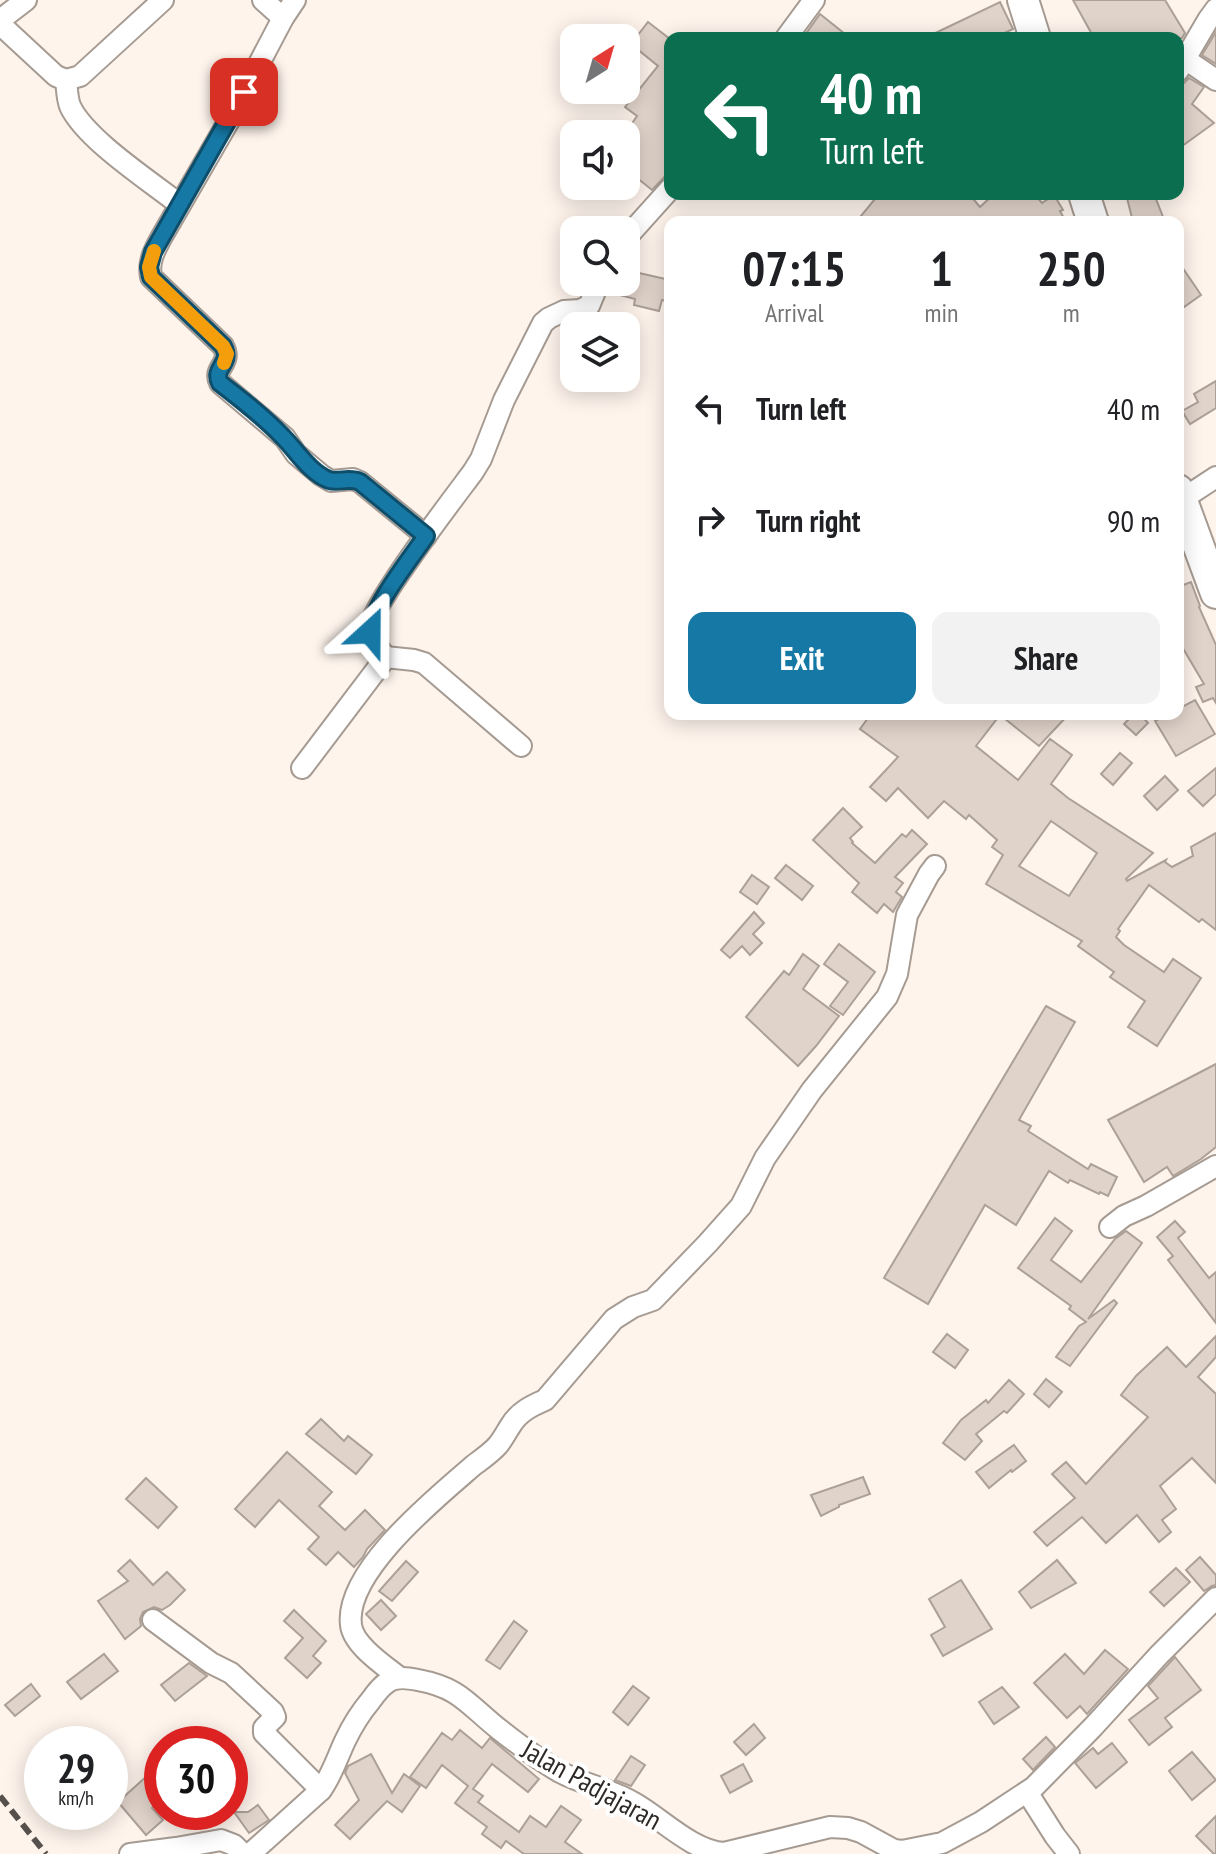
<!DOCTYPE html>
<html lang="en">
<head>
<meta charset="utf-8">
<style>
	body { margin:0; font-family:"PT Sans Narrow",sans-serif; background:#f2f2f2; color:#202124; height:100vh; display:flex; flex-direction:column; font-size:30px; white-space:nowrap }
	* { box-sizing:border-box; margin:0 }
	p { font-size:26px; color:#757577 }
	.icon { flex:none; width:44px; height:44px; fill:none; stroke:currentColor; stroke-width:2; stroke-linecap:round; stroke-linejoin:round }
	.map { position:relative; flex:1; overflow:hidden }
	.side { position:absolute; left:664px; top:216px; width:520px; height:504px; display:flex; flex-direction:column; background:#fff; border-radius:16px; box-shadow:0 4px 20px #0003 }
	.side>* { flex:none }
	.banner { position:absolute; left:664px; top:32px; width:520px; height:168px; border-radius:16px; box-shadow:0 4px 20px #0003; background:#0b6e4f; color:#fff; overflow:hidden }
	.needle { width:52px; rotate:37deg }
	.buttons { position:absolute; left:560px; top:24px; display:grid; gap:16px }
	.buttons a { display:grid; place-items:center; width:80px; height:80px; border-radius:16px; background:#fff; box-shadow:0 4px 20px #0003; font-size:40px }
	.speed { position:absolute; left:24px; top:1726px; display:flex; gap:16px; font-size:40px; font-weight:700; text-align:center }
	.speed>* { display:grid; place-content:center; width:104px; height:104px; border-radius:50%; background:#fff; box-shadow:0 4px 20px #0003; line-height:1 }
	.speed small { font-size:20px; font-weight:400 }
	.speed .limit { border:12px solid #d22; background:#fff; color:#111 }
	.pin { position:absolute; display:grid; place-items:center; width:68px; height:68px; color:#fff; margin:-34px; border-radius:16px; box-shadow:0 4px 12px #0006 }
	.me { position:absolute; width:88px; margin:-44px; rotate:24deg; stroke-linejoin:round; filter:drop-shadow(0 0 6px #0008) }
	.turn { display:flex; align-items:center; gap:28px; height:168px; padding:0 24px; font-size:36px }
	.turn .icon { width:104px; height:104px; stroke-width:2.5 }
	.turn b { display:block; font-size:56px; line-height:68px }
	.eta { display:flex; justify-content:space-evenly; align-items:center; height:136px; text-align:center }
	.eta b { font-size:48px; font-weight:800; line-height:56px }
	.primary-button { display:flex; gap:16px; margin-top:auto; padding:16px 24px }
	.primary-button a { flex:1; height:92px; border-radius:16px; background:#1678a5; color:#fff; font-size:32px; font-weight:800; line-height:92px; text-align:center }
	.primary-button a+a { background:#f2f2f2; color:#202124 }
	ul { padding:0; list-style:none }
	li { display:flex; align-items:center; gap:24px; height:112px; padding:0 24px }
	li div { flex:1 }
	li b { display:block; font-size:30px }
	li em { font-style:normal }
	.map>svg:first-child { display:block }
	.building { fill:#e0d3ca; stroke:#aca097; stroke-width:2; fill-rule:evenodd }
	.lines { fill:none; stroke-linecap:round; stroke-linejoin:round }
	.minor-casing { stroke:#a69b92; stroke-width:24 }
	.highway-casing { stroke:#a69b92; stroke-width:34 }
	.minor { stroke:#fff; stroke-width:20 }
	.highway { stroke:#fff; stroke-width:30 }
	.rail { stroke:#57514d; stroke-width:6; stroke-dasharray:12 6; stroke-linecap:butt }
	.route-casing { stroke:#0e4e6b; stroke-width:20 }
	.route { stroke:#1678a5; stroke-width:14 }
	.slow { stroke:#f59e0b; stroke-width:14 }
	.labels { text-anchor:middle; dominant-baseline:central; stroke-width:8; stroke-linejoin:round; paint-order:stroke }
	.street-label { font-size:28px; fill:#2e2926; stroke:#fff }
</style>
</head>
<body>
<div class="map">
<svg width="1216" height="1854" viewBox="0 0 1216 1854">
	<rect width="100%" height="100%" fill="#fef4ec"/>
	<g class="building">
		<polygon points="1073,0 1165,0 1185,33 1182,38 1094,38"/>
		<polygon points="1000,2 1013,29 994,38 925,38"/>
		<polygon points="820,14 850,38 809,38 805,35"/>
		<polygon points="648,22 670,39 670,171 652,190 626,169 626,132 637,116 625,107 658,66 631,44"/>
		<polygon points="1216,32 1216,64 1202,55"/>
		<polygon points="1189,78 1204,87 1192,104 1214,123 1178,149 1178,84 1184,83"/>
		<polygon points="879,194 969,194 980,207 994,194 1034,194 1042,203 1054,195 1063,210 1060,211 1066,222 856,222"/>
		<polygon points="1126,194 1154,194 1165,222 1133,222"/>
		<polygon points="1178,261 1201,295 1184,307 1178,298"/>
		<polygon points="626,270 670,280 670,302 662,300 659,311 634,305 635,299 620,295 623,282 626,282"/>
		<polygon points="1216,381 1216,408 1190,424 1182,411 1198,402 1194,394"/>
		<polygon points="1191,582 1200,606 1199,607 1216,645 1216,703 1213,698 1203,702 1196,687 1204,684 1178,640 1178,587"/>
		<polygon points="1195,700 1215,734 1176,756 1155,721 1168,714 1178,714 1178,709"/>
		<path d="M871 714H1069L1039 746 1000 715 976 746 1018 780 1050 739 1072 755 1051 784 1068 798 1153 853 1126 879 1127 881 1166 860 1165 862 1172 867 1193 856 1191 847 1216 833V930L1202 919 1199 922 1149 885 1118 929 1120 931 1116 937 1124 945 1164 972 1173 959 1201 978 1157 1046 1128 1027 1145 1001 1110 977 1114 972 1078 946 1082 941 986 884 1003 855 992 847 997 840 969 815 966 819 944 801 928 818 898 788 886 801 870 787 898 757 860 729ZM1051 821 1097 853 1069 896 1019 866Z"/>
		<polygon points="1134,714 1140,714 1148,723 1136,735 1124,724"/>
		<polygon points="1120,753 1132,763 1113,785 1101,774"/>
		<polygon points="1216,768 1216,794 1203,806 1188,791"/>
		<polygon points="1165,776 1178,790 1157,810 1144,796"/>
		<polygon points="843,808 862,827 850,838 853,842 852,843 875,863 902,834 906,837 912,830 927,844 895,877 903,883 896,892 902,897 893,912 884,904 877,913 852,892 859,883 813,840"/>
		<polygon points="786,865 813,886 802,900 775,878"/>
		<polygon points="752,875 769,887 757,904 740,892"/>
		<polygon points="754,912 764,923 753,934 762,943 750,955 742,946 730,958 721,950"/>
		<polygon points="839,944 875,972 843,1015 830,1006 848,982 824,964"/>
		<polygon points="803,954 819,966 803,989 839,1016 816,1046 798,1066 746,1017 784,971 789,975"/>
		<polygon points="1046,1006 1075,1022 1019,1120 1031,1126 1028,1131 1088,1169 1091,1164 1117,1177 1108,1196 1100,1192 1099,1194 1070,1180 1068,1183 1049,1171 1016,1225 985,1205 928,1304 884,1278"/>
		<polygon points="1216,1064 1216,1147 1201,1159 1173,1176 1167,1167 1144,1182 1108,1120"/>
		<polygon points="1055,1218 1072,1231 1051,1260 1081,1282 1115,1239 1126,1231 1142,1243 1088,1319 1114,1300 1117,1303 1070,1366 1056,1357 1079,1326 1086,1322 1069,1309 1071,1306 1018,1268"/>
		<polygon points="1175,1221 1185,1232 1178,1238 1209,1278 1216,1272 1216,1323 1168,1260 1173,1256 1157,1237"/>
		<polygon points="947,1334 968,1350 955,1368 933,1352"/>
		<polygon points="1216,1336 1216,1357 1198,1377 1216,1394 1216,1483 1192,1458 1160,1486 1176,1509 1162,1520 1171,1532 1159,1542 1137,1515 1106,1543 1082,1517 1047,1546 1034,1532 1075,1498 1052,1474 1066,1462 1086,1484 1148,1417 1121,1395 1136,1376 1167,1347 1186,1367"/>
		<polygon points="1046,1379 1062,1392 1049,1407 1034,1394"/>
		<polygon points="1009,1380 1024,1394 1007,1413 1004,1411 976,1434 982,1441 965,1460 943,1443 961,1420 986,1400 988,1403"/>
		<polygon points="321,1419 344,1441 348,1436 372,1455 356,1474 306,1434"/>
		<polygon points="1014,1445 1026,1461 1012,1472 1011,1470 989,1488 976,1472"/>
		<polygon points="287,1452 332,1492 319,1506 345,1530 365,1510 385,1530 367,1549 363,1557 354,1567 338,1552 326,1565 308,1549 319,1537 279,1500 255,1527 235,1509"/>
		<polygon points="863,1477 870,1494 839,1505 839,1507 821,1516 811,1495"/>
		<polygon points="146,1478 177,1507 158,1528 126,1499"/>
		<polygon points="1200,1557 1216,1575 1216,1585 1212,1586 1204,1591 1186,1570"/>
		<polygon points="130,1560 153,1585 167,1572 185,1590 170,1605 162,1610 154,1607 143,1612 140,1619 141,1626 125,1639 98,1601 128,1581 118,1571"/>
		<polygon points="1057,1560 1076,1583 1031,1608 1019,1592"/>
		<polygon points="406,1561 418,1572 392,1601 379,1591"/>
		<polygon points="1176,1568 1190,1582 1164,1606 1150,1592"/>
		<polygon points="961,1580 992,1629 943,1656 931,1635 945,1627 929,1599"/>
		<polygon points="381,1600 396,1616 381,1630 366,1614"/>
		<polygon points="294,1610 326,1641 313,1656 321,1663 307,1678 285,1658 303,1638 284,1621"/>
		<polygon points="514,1621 527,1631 500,1669 486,1660"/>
		<polygon points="1105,1650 1128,1669 1087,1714 1080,1706 1067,1718 1034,1683 1065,1654 1084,1674"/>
		<polygon points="104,1654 118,1671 81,1699 67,1682"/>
		<polygon points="1175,1657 1201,1690 1165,1718 1172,1727 1149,1745 1129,1720 1158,1698 1148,1686"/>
		<polygon points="189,1663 207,1676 175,1701 161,1685"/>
		<polygon points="31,1684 40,1696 15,1716 5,1705"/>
		<polygon points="633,1686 649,1698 628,1725 613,1712"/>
		<polygon points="1002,1687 1019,1707 994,1724 979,1702"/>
		<polygon points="754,1724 765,1738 746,1755 734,1742"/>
		<polygon points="460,1730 482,1748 490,1738 539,1779 528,1792 492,1764 473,1789 483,1796 478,1802 519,1832 530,1816 546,1827 561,1806 581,1820 565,1842 582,1854 524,1854 506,1841 501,1848 482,1834 487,1827 455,1803 468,1786 442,1765 426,1788 410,1777 442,1733 452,1740"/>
		<polygon points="1046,1737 1055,1747 1033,1770 1023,1759"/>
		<polygon points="1112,1743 1127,1762 1096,1788 1075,1763 1093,1748 1098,1754"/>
		<polygon points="1192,1752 1216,1780 1192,1800 1169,1771"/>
		<polygon points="371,1754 392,1793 404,1774 420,1786 402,1812 387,1801 350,1839 335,1825 359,1800 345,1773 348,1766"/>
		<polygon points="631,1756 645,1765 631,1786 615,1780"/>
		<polygon points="743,1764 752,1781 730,1793 721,1776"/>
		<polygon points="148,1775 162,1791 162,1800 152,1808 163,1820 146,1835 118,1802"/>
		<polygon points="258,1805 269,1820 249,1833 234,1812 248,1812"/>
		<polygon points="1216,1816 1216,1854 1214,1854 1196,1836"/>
	</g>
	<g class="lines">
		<g class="minor-casing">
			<g id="minor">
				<polyline points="263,0 283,18"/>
				<path d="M295 0 283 18 231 117 161 238C154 251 148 262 151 277L223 346C233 364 212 367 220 383L285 438 296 454 321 475 331 481 353 479 360 482 426 536"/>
				<polyline points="0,20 26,0"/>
				<polyline points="0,24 56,76 66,80 80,76 163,0"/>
				<polyline points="786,38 814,0"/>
				<polyline points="1185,59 1216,80"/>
				<polyline points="1178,71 1208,20 1216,9"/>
				<path d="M66 80C67 88 67 98 70 106 85 139 150 181 179 204"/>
				<polyline points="626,238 670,189"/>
				<polyline points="1181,500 1216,477"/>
				<polyline points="385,657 414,660 424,663 521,746"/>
				<path d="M302 768 383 661 385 657C380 649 370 639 370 630 368 609 456 495 473 472L481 459 504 400 543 323 549 318 564 311 580 310 589 306 599 282"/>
				<polyline points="1110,1227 1124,1216 1146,1206 1216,1166"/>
				<polyline points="153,1620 211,1663 231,1673 273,1712 275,1717 264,1728 264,1733 321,1790"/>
				<path d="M400 1678C385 1666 353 1645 351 1625 344 1572 437 1497 474 1465 482 1459 491 1453 498 1445 503 1439 507 1431 511 1425 519 1412 531 1406 545 1400L614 1319 633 1307 653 1300 708 1243 741 1206 765 1158 812 1090 887 997 897 974 907 915 929 874 935 866"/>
				<polyline points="1027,1792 1055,1836 1069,1854"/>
				<polyline points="130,1854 176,1848 221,1840 234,1845 243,1854"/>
				<path d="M250 1854 321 1790C332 1775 337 1758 345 1741 352 1726 361 1712 371 1700 376 1693 381 1686 388 1682 396 1676 408 1678 418 1680 461 1688 468 1705 500 1730 519 1745 539 1760 560 1772 584 1785 611 1789 634 1803 661 1818 692 1851 724 1853L830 1827 848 1828 861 1832 894 1850 902 1851 942 1843 981 1822 1034 1787 1093 1727 1159 1655 1216 1598"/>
			</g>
		</g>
		<g class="highway-casing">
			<g id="highway">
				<polyline points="1023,0 1035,38"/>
				<polyline points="1084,194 1093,222"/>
				<polyline points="1178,490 1216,593"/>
			</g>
		</g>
		<use href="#minor" class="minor"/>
		<use href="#highway" class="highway"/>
		<polyline class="rail" points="0,1796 46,1854"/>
	</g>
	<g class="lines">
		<g class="route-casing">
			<path id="route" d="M244 92 153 252 149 267 151 277 223 346C233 364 212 367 220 383 242 400 264 417 283 437 296 450 310 473 329 480 339 483 349 477 360 482L426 536C411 558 372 607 370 632"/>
		</g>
		<use href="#route" class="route"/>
		<polyline class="slow" points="154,251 149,267 151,277 223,346 227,354 224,363"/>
	</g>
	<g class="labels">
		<g class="street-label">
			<text transform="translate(592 1784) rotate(29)">Jalan Padjajaran</text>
		</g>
	</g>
</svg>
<div class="buttons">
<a><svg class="needle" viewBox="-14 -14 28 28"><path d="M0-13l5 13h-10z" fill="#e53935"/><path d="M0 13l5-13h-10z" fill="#757577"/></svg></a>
<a><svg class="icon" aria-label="sound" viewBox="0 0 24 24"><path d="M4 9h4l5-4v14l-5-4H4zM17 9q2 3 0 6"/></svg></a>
<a><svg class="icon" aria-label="search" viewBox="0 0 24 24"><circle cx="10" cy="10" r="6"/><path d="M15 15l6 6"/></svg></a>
<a><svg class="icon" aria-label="layers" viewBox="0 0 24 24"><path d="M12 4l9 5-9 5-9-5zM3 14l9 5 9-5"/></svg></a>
</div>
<div class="speed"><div>29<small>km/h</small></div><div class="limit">30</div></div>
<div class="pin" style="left:244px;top:92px;background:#d93025"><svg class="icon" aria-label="arrive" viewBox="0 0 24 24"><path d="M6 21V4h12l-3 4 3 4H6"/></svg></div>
<svg class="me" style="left:370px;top:632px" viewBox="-20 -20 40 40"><path d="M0-17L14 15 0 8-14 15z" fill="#1678a5" stroke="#fff" stroke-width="4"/></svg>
<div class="banner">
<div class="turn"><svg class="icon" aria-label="left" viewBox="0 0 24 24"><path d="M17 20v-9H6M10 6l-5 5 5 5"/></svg><div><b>40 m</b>Turn left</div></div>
</div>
<section class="side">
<div class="eta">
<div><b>07:15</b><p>Arrival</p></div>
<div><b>1</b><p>min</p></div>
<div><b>250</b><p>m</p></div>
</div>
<ul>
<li><svg class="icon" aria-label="left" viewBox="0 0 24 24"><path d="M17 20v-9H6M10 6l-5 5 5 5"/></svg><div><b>Turn left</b></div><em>40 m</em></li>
<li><svg class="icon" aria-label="right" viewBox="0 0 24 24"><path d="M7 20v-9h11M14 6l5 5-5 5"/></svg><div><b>Turn right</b></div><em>90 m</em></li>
</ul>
<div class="primary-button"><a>Exit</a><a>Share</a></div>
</section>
</div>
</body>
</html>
